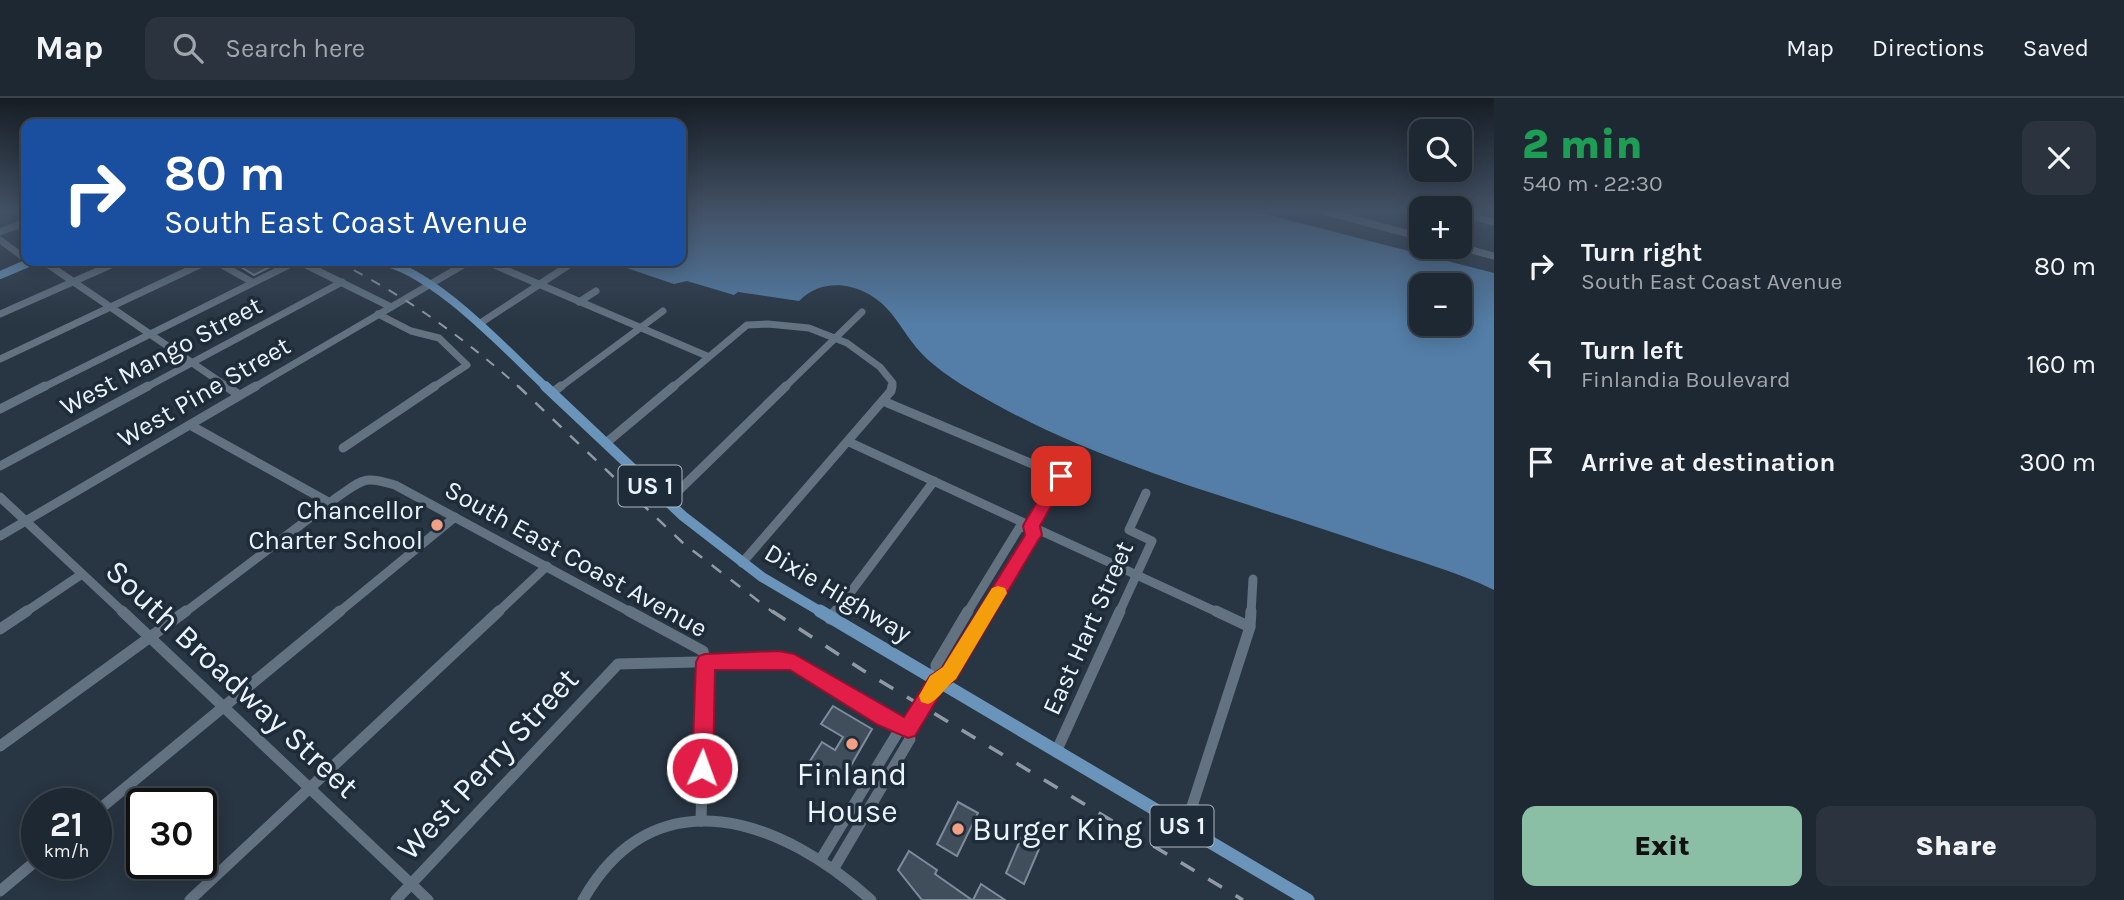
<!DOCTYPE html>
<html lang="en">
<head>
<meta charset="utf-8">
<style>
	body { margin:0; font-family:Karla,sans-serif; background:#2b343e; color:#f1f3f6; height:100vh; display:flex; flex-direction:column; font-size:26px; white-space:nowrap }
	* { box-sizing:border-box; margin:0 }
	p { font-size:23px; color:#a1a6ac }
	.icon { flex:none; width:38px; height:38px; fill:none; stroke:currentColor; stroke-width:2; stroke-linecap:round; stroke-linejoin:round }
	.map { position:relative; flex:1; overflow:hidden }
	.details { display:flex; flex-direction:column; background:#1e2832; width:630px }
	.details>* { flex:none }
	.banner { position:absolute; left:21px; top:21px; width:665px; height:147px; border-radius:14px; box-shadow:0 4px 18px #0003,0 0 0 2px #3c444d; background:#1a4fa0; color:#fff; overflow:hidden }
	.fabs { position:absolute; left:1409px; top:21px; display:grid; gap:14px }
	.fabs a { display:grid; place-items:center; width:63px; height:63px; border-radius:14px; background:#1e2832; box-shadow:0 4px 18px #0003,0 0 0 2px #3c444d; font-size:35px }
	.speed { position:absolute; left:21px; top:690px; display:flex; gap:14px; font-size:35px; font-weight:700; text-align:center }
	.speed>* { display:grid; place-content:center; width:91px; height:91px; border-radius:50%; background:#1e2832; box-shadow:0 4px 18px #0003,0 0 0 2px #3c444d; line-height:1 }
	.speed small { font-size:18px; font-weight:400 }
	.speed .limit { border:4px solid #111; border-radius:10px; background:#fff; color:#111 }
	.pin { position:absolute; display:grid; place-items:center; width:60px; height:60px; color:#fff; margin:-30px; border-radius:14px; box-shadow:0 4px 10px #0006 }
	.me { position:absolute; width:77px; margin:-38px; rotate:2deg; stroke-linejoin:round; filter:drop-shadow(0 0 5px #0008) }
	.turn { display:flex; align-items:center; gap:24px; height:147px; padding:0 28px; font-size:32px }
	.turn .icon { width:91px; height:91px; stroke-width:2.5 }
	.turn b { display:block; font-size:49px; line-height:60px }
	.round { display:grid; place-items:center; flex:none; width:74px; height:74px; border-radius:14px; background:#2b343e }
	.head { display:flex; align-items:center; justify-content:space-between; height:119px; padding:0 28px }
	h1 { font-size:42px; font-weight:800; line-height:52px; color:#1e9e55 }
	.action { display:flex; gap:14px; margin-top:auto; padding:14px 28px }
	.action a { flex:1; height:80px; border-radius:14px; background:#8abfa5; color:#111; font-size:28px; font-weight:800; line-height:80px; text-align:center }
	.action a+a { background:#2b343e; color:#f1f3f6 }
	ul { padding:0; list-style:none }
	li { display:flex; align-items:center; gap:21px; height:98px; padding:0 28px }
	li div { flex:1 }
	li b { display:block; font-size:26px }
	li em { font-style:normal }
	header { display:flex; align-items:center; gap:42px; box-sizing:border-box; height:98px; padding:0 35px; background:#1e2832; border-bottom:2px solid #3c444d }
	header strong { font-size:33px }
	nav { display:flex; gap:38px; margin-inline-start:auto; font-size:24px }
	.search { width:490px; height:63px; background:#2b343e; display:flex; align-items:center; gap:18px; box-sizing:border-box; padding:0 24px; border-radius:14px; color:#a1a6ac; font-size:26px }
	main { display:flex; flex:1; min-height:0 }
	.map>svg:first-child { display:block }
	.water { fill:#547ea7; fill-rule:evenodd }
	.building { fill:#404e5c; stroke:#7d8c9c; stroke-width:2 }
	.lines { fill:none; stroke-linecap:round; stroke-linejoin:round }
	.minor-far2 { stroke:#637281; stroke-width:7 }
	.minor-far1 { stroke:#637281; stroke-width:9 }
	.minor { stroke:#637281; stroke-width:11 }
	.major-far2 { stroke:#6b94bb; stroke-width:8 }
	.major-far1 { stroke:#6b94bb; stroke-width:10 }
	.major { stroke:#6b94bb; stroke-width:13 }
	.rail-far2 { stroke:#909aa5; stroke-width:2; stroke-dasharray:10 10; stroke-linecap:butt }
	.rail-far1 { stroke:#909aa5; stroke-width:2.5; stroke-dasharray:12 12; stroke-linecap:butt }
	.rail { stroke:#909aa5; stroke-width:3.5; stroke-dasharray:16 16; stroke-linecap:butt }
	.route { fill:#e11d48; stroke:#92132f; stroke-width:2 }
	.slow { fill:#f59e0b }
	.poi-dot { fill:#f39f83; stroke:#1e2b38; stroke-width:2.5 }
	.labels { text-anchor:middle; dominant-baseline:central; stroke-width:7; stroke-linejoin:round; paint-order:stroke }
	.shield { fill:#1e2b38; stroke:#adb7c0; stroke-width:2 }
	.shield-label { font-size:24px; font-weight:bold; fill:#eaf3fb }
	.street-label { font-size:26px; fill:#eaf3fb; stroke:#1e2b38 }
	.poi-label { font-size:26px; fill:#eaf3fb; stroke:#1e2b38; text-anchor:end }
	.near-street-label { font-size:32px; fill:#eaf3fb; stroke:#1e2b38 }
	.near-poi-label { font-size:32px; fill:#eaf3fb; stroke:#1e2b38 }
</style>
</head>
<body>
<header>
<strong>Map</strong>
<div class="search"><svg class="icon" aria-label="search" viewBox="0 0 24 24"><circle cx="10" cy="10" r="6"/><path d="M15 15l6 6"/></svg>Search here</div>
<nav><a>Map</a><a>Directions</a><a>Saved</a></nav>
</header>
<main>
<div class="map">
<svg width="1494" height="802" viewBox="0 0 1494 802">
	<rect width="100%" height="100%" fill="#283542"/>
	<path class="water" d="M681 114H1257L1494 175V492C1458 474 1417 463 1379 450 1252 405 1117 373 997 307 973 294 947 279 927 261 912 247 903 230 891 215 868 186 825 176 799 203L738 194 734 197 687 183 674 186 606 163H681ZM1421 187H1460V226H1421Z"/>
	<g class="building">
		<polygon points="254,163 262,163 272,168 254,177 241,169"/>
		<polygon points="833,608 872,631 842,683 810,663 822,644 835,652 843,639 821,626"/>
		<polygon points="958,704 978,715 957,758 937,746"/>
		<polygon points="1021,740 1039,751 1024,786 1006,775"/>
		<polygon points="909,753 937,772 935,776 972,802 922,802 898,772"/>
		<polygon points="981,786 1005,802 973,802"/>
	</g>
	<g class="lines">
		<g class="minor-far2">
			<polyline points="1327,114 1421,139"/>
			<polyline points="1460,115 1494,124"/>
			<polyline points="0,134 26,124"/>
			<polyline points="0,142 26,161"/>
			<polyline points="1460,149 1494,158"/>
			<polyline points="43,163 229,290"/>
			<polyline points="215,163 252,184"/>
			<polyline points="298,163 391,209"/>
			<polyline points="485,163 707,258"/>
			<polyline points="579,204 596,193"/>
			<polyline points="0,216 120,163"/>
			<polyline points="378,216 411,233 439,240 467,267 432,290"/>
			<polyline points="479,226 575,163"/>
			<polyline points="0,261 208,163"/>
			<polyline points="42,290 297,163"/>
			<polyline points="145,290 342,184"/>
			<polyline points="253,290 470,163"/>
			<polyline points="559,290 663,213"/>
			<polyline points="672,290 747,227 768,226 809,230 847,245 880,269 893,285 892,290"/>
			<polyline points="784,290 862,214"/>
		</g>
		<g class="minor-far1">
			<polyline points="226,288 239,297"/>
			<polyline points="552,295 561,288"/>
			<polyline points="883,303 1061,378 1031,428 1033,437 986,515"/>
			<polyline points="0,311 45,288"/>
			<polyline points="190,327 330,405"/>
			<polyline points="849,344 1219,515"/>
			<polyline points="606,345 674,288"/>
			<polyline points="343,350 435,288"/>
			<polyline points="0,368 148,288"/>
			<polyline points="0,399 124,515"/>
			<polyline points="667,404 786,288"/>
			<polyline points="0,438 256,288"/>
			<polyline points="742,465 891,293 892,288"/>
			<polyline points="24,515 82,476"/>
			<path d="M184 515 336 400C363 382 362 377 395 387L632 515"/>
			<polyline points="338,515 455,419"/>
			<polyline points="497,515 547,468"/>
			<polyline points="835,515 934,383"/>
			<polyline points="967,515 1019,430 1029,428"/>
			<polyline points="1119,515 1152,443 1129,432 1146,395"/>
			<polyline points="1251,515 1253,481"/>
		</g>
		<g class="minor">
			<polyline points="122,513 428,802"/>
			<polyline points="629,513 703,553 705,564 701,723"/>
			<polyline points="1216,513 1250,529"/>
			<polyline points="830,521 836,513"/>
			<polyline points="0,531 27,513"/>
			<polyline points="937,584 936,567 968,513"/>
			<polyline points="0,648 186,513"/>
			<polyline points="1056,654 1120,513"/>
			<polyline points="96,714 340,513"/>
			<polyline points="1185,730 1250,529 1251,513"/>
			<polyline points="821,761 898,634 908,631 937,584 954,568 987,513"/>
			<polyline points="834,770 910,641 908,631"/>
			<polyline points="0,793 37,762"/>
			<polyline points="190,802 499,513"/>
			<polyline points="396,802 618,566 779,562 794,564 885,621 908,631"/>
			<path d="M583 802C656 674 783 722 871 802"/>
		</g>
		<g class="major-far2">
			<path d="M379 163C433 172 506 252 547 290"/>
			<polyline points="0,177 33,163"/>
		</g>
		<polyline class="major-far1" points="545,288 683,418 762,479 823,515"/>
		<polyline class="major" points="820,513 1308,802"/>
		<path class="rail-far2" d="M336 163C404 197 463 239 520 290"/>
		<polyline class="rail-far1" points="518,288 683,445 774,515"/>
		<polyline class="rail" points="772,513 864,573 1243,802"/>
	</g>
	<linearGradient id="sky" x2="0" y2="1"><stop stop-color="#161d24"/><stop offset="0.5" stop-color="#425165"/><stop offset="1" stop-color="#425165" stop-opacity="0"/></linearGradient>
	<rect width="1494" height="226" fill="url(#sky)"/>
	<polygon class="route" points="1061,373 1068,378 1040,428 1042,437 1039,441 956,581 944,590 915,638 908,640 878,627 790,572 715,572 713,670 710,677 702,680 695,677 692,670 696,564 699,558 705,556 779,553 794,556 904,619 930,578 943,569 1025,437 1023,428 1025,424 1055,374"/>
	<path class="slow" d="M998 488 1005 490 1007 495 956 581C946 588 938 603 928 606L921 604 919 598 930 578 943 569 992 490Z"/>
	<g class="poi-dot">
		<circle cx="437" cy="427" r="7"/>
		<circle cx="852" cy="646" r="7"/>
		<circle cx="958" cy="731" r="7"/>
	</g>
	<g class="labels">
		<g class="shield">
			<rect x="618.5" y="367.5" width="63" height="41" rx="5"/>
			<rect x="1150.5" y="707.5" width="63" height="41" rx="5"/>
		</g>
		<g class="shield-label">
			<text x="650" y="388">US 1</text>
			<text x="1182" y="728">US 1</text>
		</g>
		<g class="street-label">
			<text transform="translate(161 258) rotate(-28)">West Mango Street</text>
			<text transform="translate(204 294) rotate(-30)">West Pine Street</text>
			<text transform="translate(576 461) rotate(29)">South East Coast Avenue</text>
			<text transform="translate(838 495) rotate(31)">Dixie Highway</text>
			<text transform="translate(1088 530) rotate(-66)">East Hart Street</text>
		</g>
		<g class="poi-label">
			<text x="423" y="412">Chancellor<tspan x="423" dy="30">Charter School</tspan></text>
		</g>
		<g class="near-street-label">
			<text transform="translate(232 581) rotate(43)">South Broadway Street</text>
			<text transform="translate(488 666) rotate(-47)">West Perry Street</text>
		</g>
		<g class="near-poi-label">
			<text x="852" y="676">Finland<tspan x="852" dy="37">House</tspan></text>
			<text x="972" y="731" text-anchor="start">Burger King</text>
		</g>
	</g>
</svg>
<div class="fabs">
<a><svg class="icon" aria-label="search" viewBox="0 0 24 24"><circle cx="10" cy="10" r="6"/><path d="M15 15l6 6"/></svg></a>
<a>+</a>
<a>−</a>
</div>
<div class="speed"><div>21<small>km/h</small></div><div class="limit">30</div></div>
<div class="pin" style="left:1061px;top:378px;background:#d93025"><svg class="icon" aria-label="arrive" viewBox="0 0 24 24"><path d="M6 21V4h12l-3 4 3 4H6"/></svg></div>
<svg class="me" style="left:702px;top:670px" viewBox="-20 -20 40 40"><circle r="17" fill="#e11d48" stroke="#fff" stroke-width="3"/><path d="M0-11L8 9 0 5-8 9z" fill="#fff"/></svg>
<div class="banner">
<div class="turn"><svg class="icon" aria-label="right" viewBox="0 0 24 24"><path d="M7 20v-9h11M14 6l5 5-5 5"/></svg><div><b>80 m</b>South East Coast Avenue</div></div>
</div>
</div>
<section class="details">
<div class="head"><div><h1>2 min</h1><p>540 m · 22:30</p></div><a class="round"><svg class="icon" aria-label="close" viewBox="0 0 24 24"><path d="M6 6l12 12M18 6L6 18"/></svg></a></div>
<ul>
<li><svg class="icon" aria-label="right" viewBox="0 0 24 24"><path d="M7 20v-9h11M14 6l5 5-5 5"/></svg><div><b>Turn right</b><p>South East Coast Avenue</p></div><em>80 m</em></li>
<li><svg class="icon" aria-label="left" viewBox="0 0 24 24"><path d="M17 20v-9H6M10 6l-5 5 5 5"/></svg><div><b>Turn left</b><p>Finlandia Boulevard</p></div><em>160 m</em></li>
<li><svg class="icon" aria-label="arrive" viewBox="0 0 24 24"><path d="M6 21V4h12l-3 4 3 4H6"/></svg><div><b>Arrive at destination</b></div><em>300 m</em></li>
</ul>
<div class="action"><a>Exit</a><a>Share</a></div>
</section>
</main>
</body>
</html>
